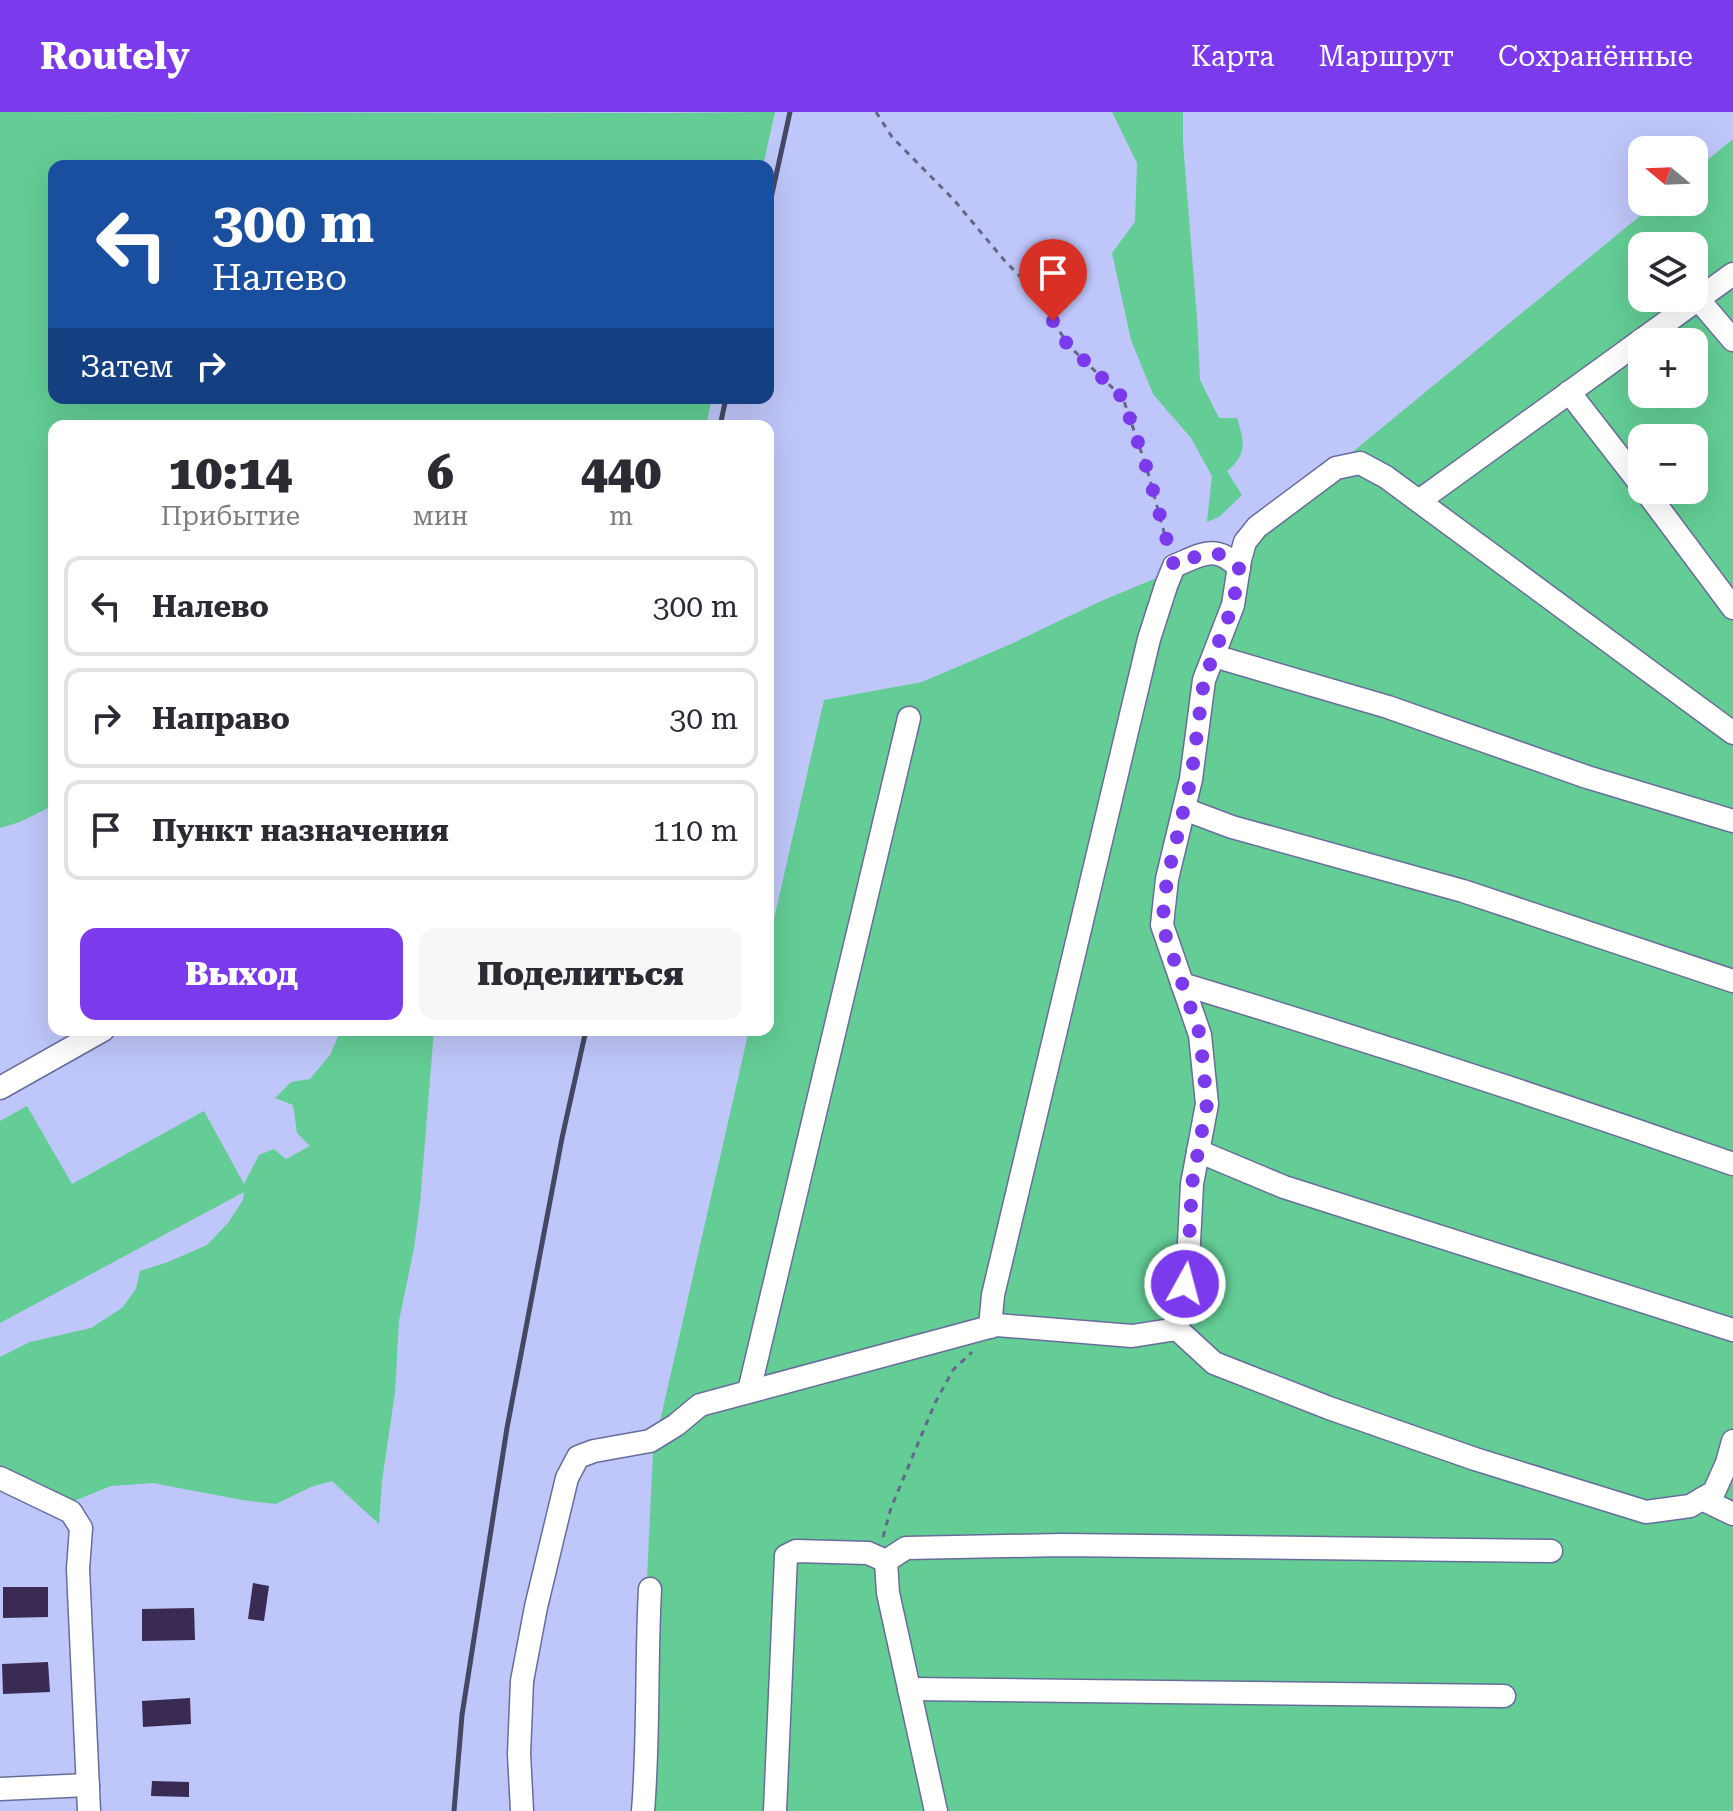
<!DOCTYPE html>
<html lang="ru">
<head>
<meta charset="utf-8">
<style>
	body { margin:0; font-family:"Roboto Serif",serif; background:#f7f7f7; color:#2b2b33; height:100vh; display:flex; flex-direction:column; font-size:30px; white-space:nowrap }
	* { box-sizing:border-box; margin:0 }
	p { font-size:26px; color:#7c7c81 }
	.icon { flex:none; width:44px; height:44px; fill:none; stroke:currentColor; stroke-width:2; stroke-linecap:round; stroke-linejoin:round }
	.map { position:relative; flex:1; overflow:hidden }
	.drawer { position:absolute; left:48px; top:308px; width:726px; height:616px; display:flex; flex-direction:column; background:#fff; border-radius:16px; box-shadow:0 8px 32px #0002 }
	.drawer>* { flex:none }
	.top-card { position:absolute; left:48px; top:48px; width:726px; height:244px; border-radius:16px; box-shadow:0 8px 32px #0002; background:#1a4fa0; color:#fff; overflow:hidden }
	.needle { width:52px; rotate:289deg }
	.tools { position:absolute; left:1628px; top:24px; display:grid; gap:16px }
	.tools a { display:grid; place-items:center; width:80px; height:80px; border-radius:16px; background:#fff; box-shadow:0 8px 32px #0002; font-size:40px }
	.pin { position:absolute; display:grid; place-items:center; width:68px; height:68px; color:#fff; margin:-82px -34px; border-radius:50% 50% 50% 0; rotate:-45deg; box-shadow:0 0 8px #0007 }
	.pin .icon { rotate:45deg }
	.me { position:absolute; width:88px; margin:-44px; rotate:7deg; stroke-linejoin:round; filter:drop-shadow(0 0 6px #0008) }
	.turn { display:flex; align-items:center; gap:28px; height:168px; padding:0 32px; font-size:36px }
	.turn .icon { width:104px; height:104px; stroke-width:2.5 }
	.turn b { display:block; font-size:56px; line-height:68px }
	.then { display:flex; align-items:center; height:76px; padding:0 32px; background:#0003; gap:16px; font-size:30px }
	.eta { display:flex; justify-content:space-evenly; align-items:center; height:136px; text-align:center }
	.eta b { font-size:48px; font-weight:800; line-height:56px }
	.primary-button { display:flex; gap:16px; margin-top:auto; padding:16px 32px }
	.primary-button a { flex:1; height:92px; border-radius:16px; background:#7c3aed; color:#fff; font-size:32px; font-weight:800; line-height:92px; text-align:center }
	.primary-button a+a { background:#f7f7f7; color:#2b2b33 }
	ul { padding:0; list-style:none }
	li { display:flex; align-items:center; gap:24px; height:100px; margin:0 16px 12px; padding:0 16px; border:4px solid #e1e1e2; border-radius:16px }
	li div { flex:1 }
	li b { display:block; font-size:30px }
	li em { font-style:normal }
	header { display:flex; align-items:center; gap:48px; box-sizing:border-box; height:112px; padding:0 40px; background:#7c3aed; color:#fff }
	header strong { font-size:38px }
	nav { display:flex; gap:44px; margin-inline-start:auto; font-size:28px }
	.map>svg:first-child { display:block }
	.green { fill:#63cd95; fill-rule:evenodd }
	.building { fill:#392b53 }
	.lines { fill:none; stroke-linecap:round; stroke-linejoin:round }
	.minor-casing { stroke:#676d9b; stroke-width:25 }
	.path { stroke:#636789; stroke-width:3; stroke-dasharray:6 6; stroke-linecap:butt }
	.minor { stroke:#fff; stroke-width:22 }
	.rail { stroke:#454864; stroke-width:5 }
	.route { stroke:#7c3aed; stroke-width:14; stroke-dasharray:0 25.2 }
</style>
</head>
<body>
<header>
<strong>Routely</strong>
<nav><a>Карта</a><a>Маршрут</a><a>Сохранённые</a></nav>
</header>
<div class="map">
<svg width="1733" height="1699" viewBox="0 0 1733 1699">
	<rect width="100%" height="100%" fill="#bfc6f9"/>
	<g class="green">
		<polygon points="0,0 668,1 775,0 763,54 54,54 54,286 712,286 706,314 54,314 54,693 20,710 0,716"/>
		<path d="M1112 0H1183V31L1197 206 1200 268 1219 306H1237C1244 329 1248 342 1227 359L1242 383 1219 405 1207 410 1212 364 1191 326 1153 282 1131 228 1112 141 1135 110 1137 51Z"/>
		<path d="M1733 27V1699H636L653 1340 749 918H768V833L824 588 922 570 1011 532 1099 490 1202 447 1249 425 1657 90H1694V59ZM1642 134H1694V186H1642ZM1642 230H1694V282H1642ZM1642 326H1694V378H1642Z"/>
		<polygon points="339,918 434,918 420,1091 414,1136 399,1209 395,1280 382,1369 379,1412 332,1369 311,1375 276,1392 242,1388 153,1371 111,1374 74,1389 0,1353 0,1245 30,1230 91,1216 122,1196 136,1177 140,1159 168,1150 207,1133 228,1111 243,1088 244,1080 0,1211 0,1009 27,994 72,1072 204,999 244,1072 259,1043 274,1037 286,1047 310,1034 297,1021 293,993 275,986 291,970 310,967 330,943 340,920"/>
	</g>
	<g class="building">
		<polygon points="253,1471 269,1474 264,1509 248,1507"/>
		<polygon points="3,1475 48,1475 48,1505 3,1506"/>
		<polygon points="194,1496 195,1528 142,1529 142,1497"/>
		<polygon points="48,1550 50,1580 3,1582 2,1552"/>
		<polygon points="190,1586 191,1612 143,1615 142,1589"/>
		<polygon points="152,1669 189,1670 189,1685 151,1684"/>
	</g>
	<g class="lines">
		<g class="minor-casing">
			<g id="minor">
				<polyline points="1698,187 1733,228"/>
				<polyline points="1569,280 1642,374"/>
				<polyline points="1645,378 1733,496"/>
				<polyline points="1419,389 1733,162"/>
				<polyline points="1214,544 1388,595 1587,665 1733,709"/>
				<polyline points="1184,697 1232,715 1463,779 1733,869"/>
				<path d="M1182 872C1367 928 1551 988 1733 1052"/>
				<polyline points="0,976 103,918"/>
				<polyline points="1198,1039 1284,1075 1733,1218"/>
				<path d="M990 1215 993 1183 1149 527 1166 474 1174 454C1201 443 1216 431 1239 456"/>
				<polyline points="1177,1217 1188,1150 1192,1072 1207,992 1200,923 1162,813 1167,767 1191,667 1204,568 1233,493 1240,448 1245,430 1257,415 1336,356 1360,351 1386,365 1733,621"/>
				<polyline points="749,1279 909,606"/>
				<polyline points="0,1366 71,1400 81,1416 78,1457 89,1699"/>
				<polyline points="1702,1387 1733,1402"/>
				<polyline points="886,1449 888,1481 936,1699"/>
				<polyline points="909,1577 1504,1584"/>
				<polyline points="0,1677 88,1673"/>
				<polyline points="522,1699 519,1642 522,1569 536,1495 567,1366 578,1345 594,1339 650,1329 676,1313 700,1293 997,1213 1132,1224 1177,1217 1214,1251 1329,1296 1475,1347 1646,1400 1690,1394 1714,1380 1727,1351 1733,1329"/>
				<path d="M643 1699C649 1625 646 1551 650 1477"/>
				<polyline points="775,1699 786,1444 796,1439 868,1441 886,1449 906,1436 1062,1433 1551,1439"/>
			</g>
		</g>
		<g class="path">
			<polyline points="876,0 892,25 954,88 1004,148 1040,185 1067,232 1123,286 1147,357 1168,435"/>
			<polyline points="883,1425 891,1396 935,1291 953,1258 972,1240"/>
		</g>
		<use href="#minor" class="minor"/>
		<g class="rail">
			<polyline points="768,100 790,0"/>
			<polyline points="720,314 726,286"/>
			<polyline points="454,1699 462,1603 507,1316 562,1026 586,918"/>
		</g>
	</g>
	<g class="lines">
		<path class="route" d="M1053 209 1067 232 1123 286 1147 357 1174 454C1201 443 1216 431 1239 456L1233 493 1204 568 1191 667 1167 767 1162 813 1200 923 1207 992 1192 1072 1188 1150 1185 1172"/>
	</g>
</svg>
<div class="tools">
<a><svg class="needle" viewBox="-14 -14 28 28"><path d="M0-13l5 13h-10z" fill="#e53935"/><path d="M0 13l5-13h-10z" fill="#7c7c81"/></svg></a>
<a><svg class="icon" aria-label="layers" viewBox="0 0 24 24"><path d="M12 4l9 5-9 5-9-5zM3 14l9 5 9-5"/></svg></a>
<a>+</a>
<a>−</a>
</div>
<div class="pin" style="left:1053px;top:209px;background:#d93025"><svg class="icon" aria-label="arrive" viewBox="0 0 24 24"><path d="M6 21V4h12l-3 4 3 4H6"/></svg></div>
<svg class="me" style="left:1185px;top:1172px" viewBox="-20 -20 40 40"><circle r="17" fill="#7c3aed" stroke="#fff" stroke-width="3"/><path d="M0-11L8 9 0 5-8 9z" fill="#fff"/></svg>
<div class="top-card">
<div class="turn"><svg class="icon" aria-label="left" viewBox="0 0 24 24"><path d="M17 20v-9H6M10 6l-5 5 5 5"/></svg><div><b>300 m</b>Налево</div></div>
<div class="then">Затем<svg class="icon" aria-label="right" viewBox="0 0 24 24"><path d="M7 20v-9h11M14 6l5 5-5 5"/></svg></div>
</div>
<section class="drawer">
<div class="eta">
<div><b>10:14</b><p>Прибытие</p></div>
<div><b>6</b><p>мин</p></div>
<div><b>440</b><p>m</p></div>
</div>
<ul>
<li><svg class="icon" aria-label="left" viewBox="0 0 24 24"><path d="M17 20v-9H6M10 6l-5 5 5 5"/></svg><div><b>Налево</b></div><em>300 m</em></li>
<li><svg class="icon" aria-label="right" viewBox="0 0 24 24"><path d="M7 20v-9h11M14 6l5 5-5 5"/></svg><div><b>Направо</b></div><em>30 m</em></li>
<li><svg class="icon" aria-label="arrive" viewBox="0 0 24 24"><path d="M6 21V4h12l-3 4 3 4H6"/></svg><div><b>Пункт назначения</b></div><em>110 m</em></li>
</ul>
<div class="primary-button"><a>Выход</a><a>Поделиться</a></div>
</section>
</div>
</body>
</html>
